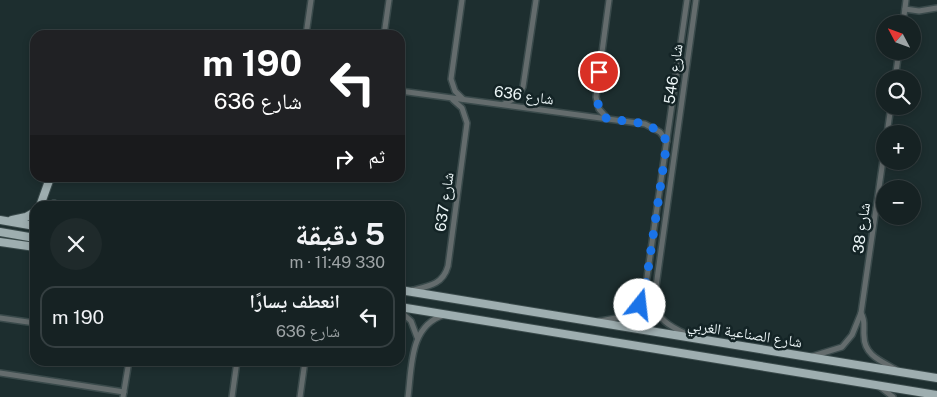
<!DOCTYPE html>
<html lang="ar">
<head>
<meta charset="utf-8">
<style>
	body { margin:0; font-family:"Public Sans","Noto Naskh Arabic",sans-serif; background:#1f2a2b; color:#f1f3f6; direction:rtl; height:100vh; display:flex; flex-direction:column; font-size:19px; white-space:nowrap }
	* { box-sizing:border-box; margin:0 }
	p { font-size:16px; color:#9ea4a6 }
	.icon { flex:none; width:28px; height:28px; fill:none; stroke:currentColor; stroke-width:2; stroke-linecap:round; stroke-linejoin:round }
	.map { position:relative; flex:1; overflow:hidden; direction:ltr }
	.details { position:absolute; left:30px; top:201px; width:375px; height:165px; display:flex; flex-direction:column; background:#162223; border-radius:15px; box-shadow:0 2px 8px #0003,0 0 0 1px #353f41; direction:rtl }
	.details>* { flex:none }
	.hud { position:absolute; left:30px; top:30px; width:375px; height:152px; border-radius:15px; box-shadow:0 2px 8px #0003,0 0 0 1px #353f41; direction:rtl; background:#202124; color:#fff; overflow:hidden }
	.needle { width:32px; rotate:311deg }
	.controls { position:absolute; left:876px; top:15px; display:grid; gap:10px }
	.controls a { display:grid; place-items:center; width:45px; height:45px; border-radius:50%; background:#162223; box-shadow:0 2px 8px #0003,0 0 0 1px #353f41; font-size:25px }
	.pin { position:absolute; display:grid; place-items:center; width:42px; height:42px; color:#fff; margin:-21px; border:2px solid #fff; border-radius:50%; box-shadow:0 1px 5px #0007 }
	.me { position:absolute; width:55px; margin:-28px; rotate:16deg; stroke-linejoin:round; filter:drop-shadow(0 0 4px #0008) }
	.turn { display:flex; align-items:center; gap:18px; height:105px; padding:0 20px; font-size:22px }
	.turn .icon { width:65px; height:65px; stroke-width:2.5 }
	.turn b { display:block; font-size:35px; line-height:42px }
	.then { display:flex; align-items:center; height:48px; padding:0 20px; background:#0003; gap:10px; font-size:19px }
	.round { display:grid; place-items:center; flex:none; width:52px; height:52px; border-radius:26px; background:#1f2a2b }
	.summary { display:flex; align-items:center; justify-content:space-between; height:85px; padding:0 20px }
	h1 { font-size:30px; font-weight:700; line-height:38px }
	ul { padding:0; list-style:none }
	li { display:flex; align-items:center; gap:15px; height:62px; margin:0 10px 8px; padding:0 10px; border:2px solid #353f41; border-radius:15px }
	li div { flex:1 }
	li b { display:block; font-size:19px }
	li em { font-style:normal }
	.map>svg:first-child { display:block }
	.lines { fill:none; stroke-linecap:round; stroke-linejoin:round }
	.street-casing { stroke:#3a4a4b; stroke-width:8 }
	.primary-casing { stroke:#3a4a4b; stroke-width:10 }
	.street { stroke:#646c6d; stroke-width:5 }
	.primary { stroke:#9eaeb0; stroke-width:8 }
	.route { stroke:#1a73e8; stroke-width:9; stroke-dasharray:0 16.2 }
	.labels { text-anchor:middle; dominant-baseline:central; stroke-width:5; stroke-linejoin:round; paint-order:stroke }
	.street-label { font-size:15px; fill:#ebf5f6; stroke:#142426 }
</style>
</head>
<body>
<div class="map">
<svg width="937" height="397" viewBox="0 0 937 397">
	<rect width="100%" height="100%" fill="#1d2e2f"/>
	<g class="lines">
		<g class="street-casing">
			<g id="street">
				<polyline points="462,0 451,79 455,91 463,99"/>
				<polyline points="905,9 919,11 937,8"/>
				<polyline points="903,24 906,0"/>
				<polyline points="306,35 311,0"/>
				<polyline points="384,35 389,0"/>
				<polyline points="895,79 899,51"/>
				<polyline points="400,91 645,124 660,132 667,141"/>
				<polyline points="504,104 517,97 523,87 536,0"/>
				<polyline points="607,118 599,109 596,97 609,0"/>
				<polyline points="887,134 891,106"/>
				<path d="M413 290C430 286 443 284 448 266L467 123 462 108 453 100"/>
				<polyline points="400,311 411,321 417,337"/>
				<path d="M861 313C866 321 863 328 864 336 864 355 881 361 895 369"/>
				<polyline points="0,318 35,323"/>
				<path d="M599 321C619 318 634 317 644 298L687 0"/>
				<path d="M688 335C672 327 657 321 654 301L696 0"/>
				<polyline points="813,356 842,347 852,335 861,313 885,146"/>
				<polyline points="0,373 124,392"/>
				<polyline points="880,387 893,397"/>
				<polyline points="123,397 129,361"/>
				<polyline points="232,397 237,361"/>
				<polyline points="300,397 305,361"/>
				<path d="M408 397C412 367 409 326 444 315"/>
			</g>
		</g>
		<g class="primary-casing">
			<g id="primary">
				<polyline points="54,204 54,206"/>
				<polyline points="40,206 50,178"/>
				<polyline points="0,220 35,226"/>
				<polyline points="12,220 26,217 35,212"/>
				<polyline points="0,232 35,238"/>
				<polyline points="0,242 35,247"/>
				<polyline points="400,290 937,378"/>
				<polyline points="400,307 937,395"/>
			</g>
		</g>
		<use href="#street" class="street"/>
		<use href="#primary" class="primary"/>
	</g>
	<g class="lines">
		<path class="route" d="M599 72C597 90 593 105 607 119 629 122 655 120 667 142L645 290 640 305"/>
	</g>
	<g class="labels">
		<g class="street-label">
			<text transform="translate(673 74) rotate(-82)">شارع 546</text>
			<text transform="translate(524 95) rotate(8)">شارع 636</text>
			<text transform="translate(444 202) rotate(-82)">شارع 637</text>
			<text transform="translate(861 228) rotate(-82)">شارع 38</text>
			<text transform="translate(745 333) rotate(9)">شارع الصناعية الغربي</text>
		</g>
	</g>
</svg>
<div class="controls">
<a><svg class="needle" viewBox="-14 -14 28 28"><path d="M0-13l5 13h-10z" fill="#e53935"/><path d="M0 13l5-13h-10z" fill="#9ea4a6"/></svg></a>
<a><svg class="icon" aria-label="search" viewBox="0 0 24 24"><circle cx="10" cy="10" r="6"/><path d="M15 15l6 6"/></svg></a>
<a>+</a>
<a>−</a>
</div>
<div class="pin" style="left:599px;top:72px;background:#d93025"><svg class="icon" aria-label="arrive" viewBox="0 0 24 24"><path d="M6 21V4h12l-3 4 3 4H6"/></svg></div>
<svg class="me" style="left:640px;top:305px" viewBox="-20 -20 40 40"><circle r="19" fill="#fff"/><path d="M0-13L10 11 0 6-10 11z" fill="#1a73e8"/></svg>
<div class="hud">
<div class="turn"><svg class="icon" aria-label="left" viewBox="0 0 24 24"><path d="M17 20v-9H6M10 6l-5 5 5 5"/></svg><div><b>190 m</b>شارع 636</div></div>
<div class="then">ثم<svg class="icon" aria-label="right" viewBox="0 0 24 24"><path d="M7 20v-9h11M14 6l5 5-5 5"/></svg></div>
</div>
<section class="details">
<div class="summary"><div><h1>5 دقيقة</h1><p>330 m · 11:49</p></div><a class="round"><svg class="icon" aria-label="close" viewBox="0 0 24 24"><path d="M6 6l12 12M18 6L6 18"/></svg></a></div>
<ul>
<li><svg class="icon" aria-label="left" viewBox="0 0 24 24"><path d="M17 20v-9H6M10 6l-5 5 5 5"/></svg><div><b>انعطف يسارًا</b><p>شارع 636</p></div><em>190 m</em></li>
</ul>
</section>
</div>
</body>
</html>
